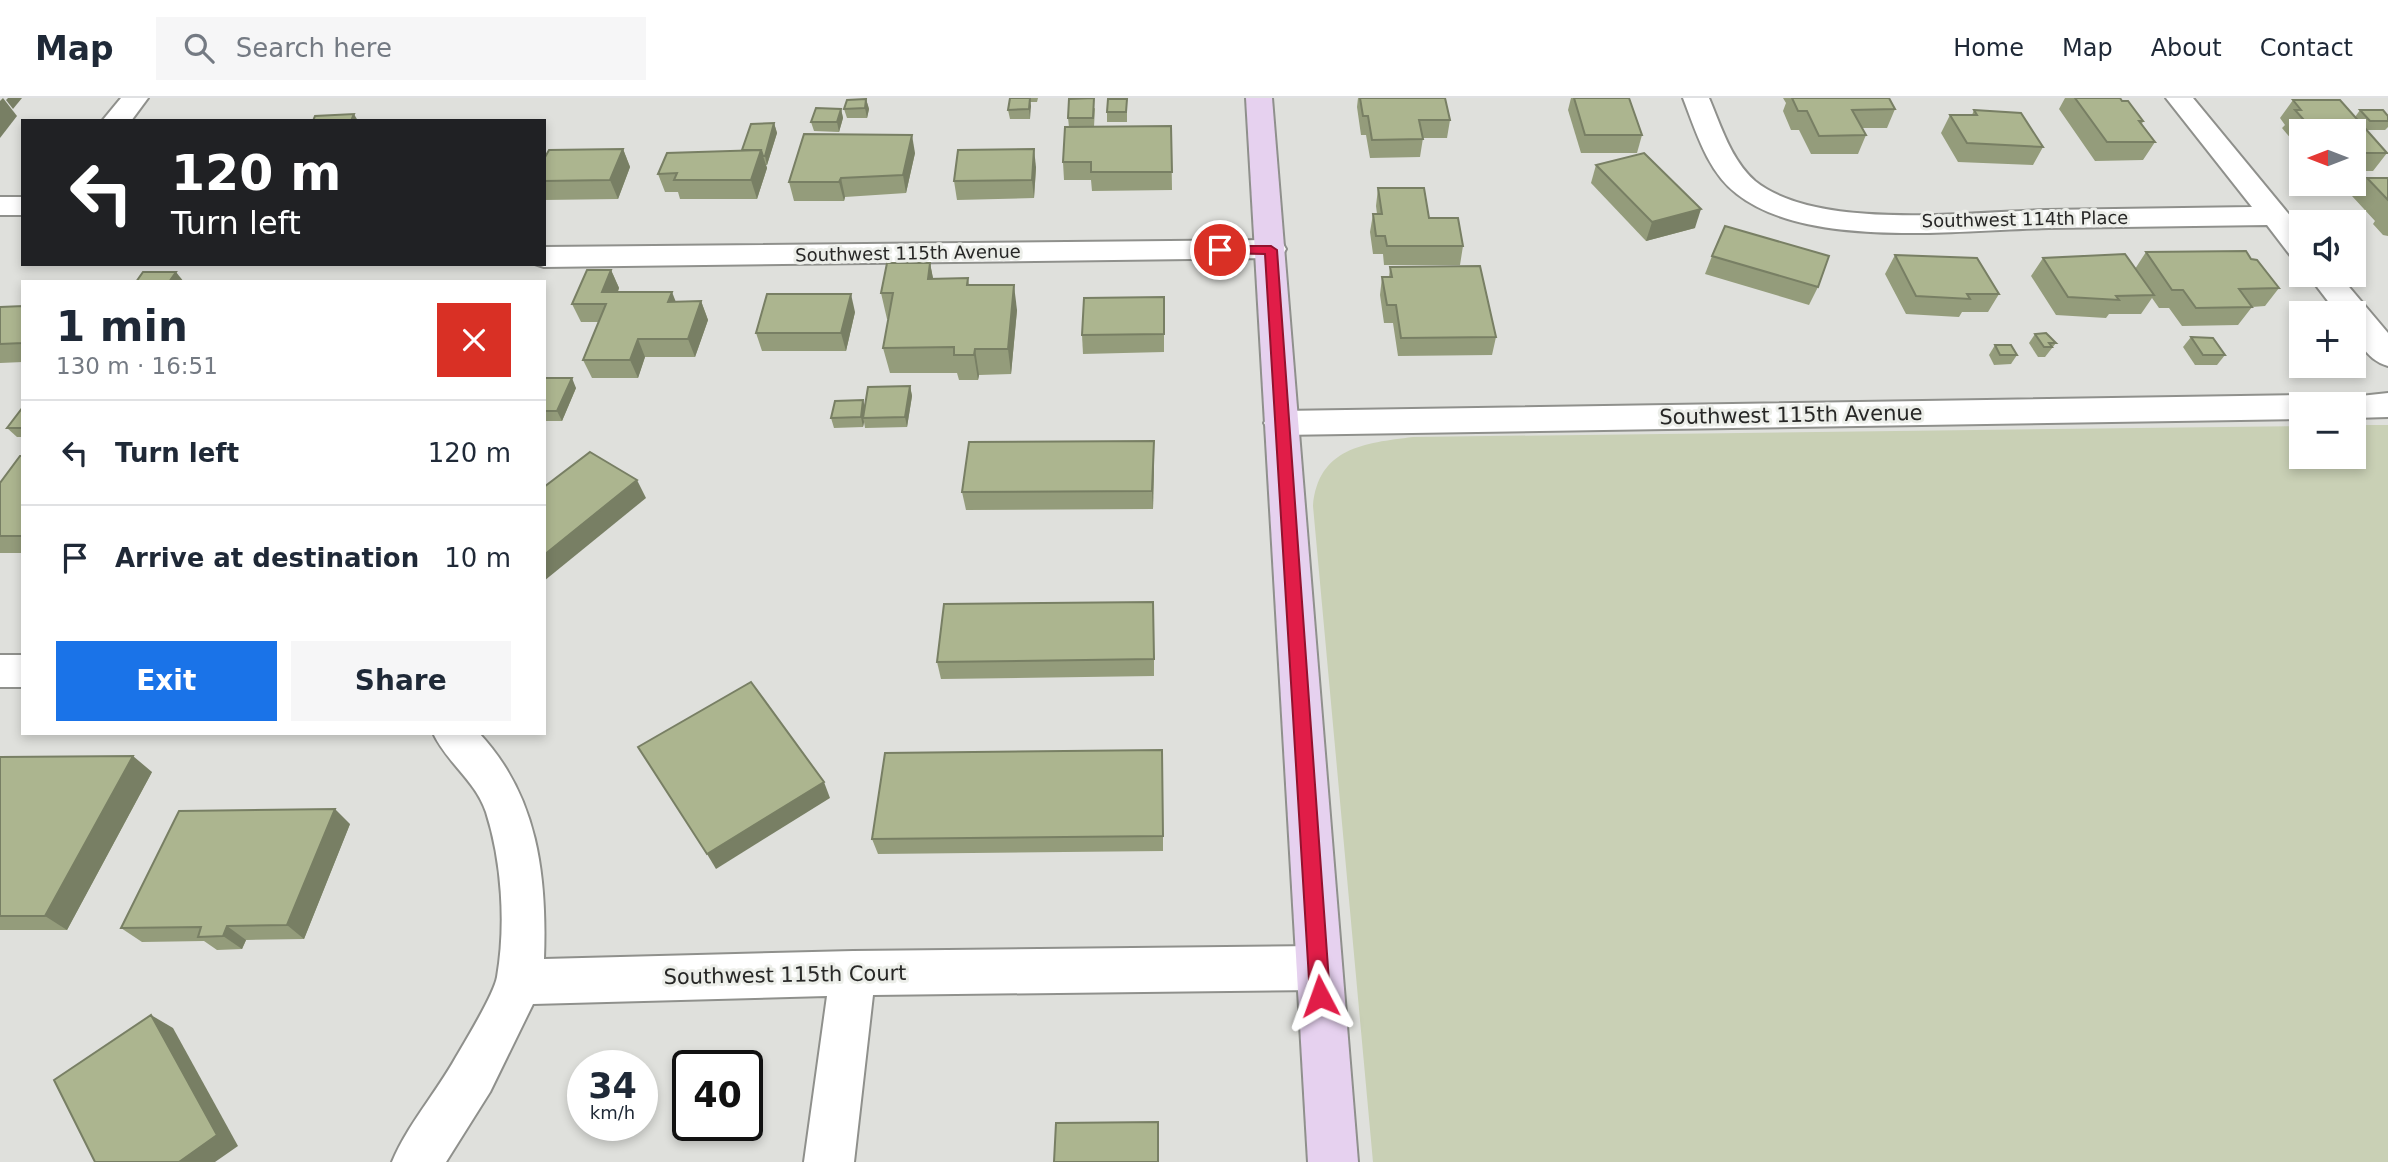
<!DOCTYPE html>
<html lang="en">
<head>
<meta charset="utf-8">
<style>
	body { margin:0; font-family:"DejaVu Sans",sans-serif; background:#f6f6f7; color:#1f2937; height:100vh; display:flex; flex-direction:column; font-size:26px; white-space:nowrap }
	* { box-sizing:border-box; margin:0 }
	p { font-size:23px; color:#747a83 }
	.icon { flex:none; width:38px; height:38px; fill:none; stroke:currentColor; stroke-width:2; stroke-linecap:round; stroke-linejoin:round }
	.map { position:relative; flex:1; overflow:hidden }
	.drawer { position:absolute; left:21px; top:182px; width:525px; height:455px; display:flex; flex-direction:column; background:#fff; border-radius:0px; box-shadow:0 4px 10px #0003 }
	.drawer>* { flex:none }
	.guide { position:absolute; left:21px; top:21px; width:525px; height:147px; border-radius:0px; box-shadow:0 4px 10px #0003; background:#202124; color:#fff; overflow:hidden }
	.needle { width:46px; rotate:270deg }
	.controls { position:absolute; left:2289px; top:21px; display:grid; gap:14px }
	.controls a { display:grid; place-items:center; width:77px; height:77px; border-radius:0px; background:#fff; box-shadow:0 4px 10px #0003; font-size:35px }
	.speed { position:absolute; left:567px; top:952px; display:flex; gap:14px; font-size:35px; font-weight:700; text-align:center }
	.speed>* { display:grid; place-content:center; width:91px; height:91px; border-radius:50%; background:#fff; box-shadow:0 4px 10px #0003; line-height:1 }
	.speed small { font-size:18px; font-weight:400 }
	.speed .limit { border:4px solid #111; border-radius:10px; background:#fff; color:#111 }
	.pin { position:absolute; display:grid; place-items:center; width:60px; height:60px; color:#fff; margin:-30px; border:4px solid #fff; border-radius:50%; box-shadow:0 2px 7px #0007 }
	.me { position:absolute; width:77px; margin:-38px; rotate:356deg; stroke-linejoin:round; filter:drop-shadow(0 0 5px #0008) }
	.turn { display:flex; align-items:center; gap:24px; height:147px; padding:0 35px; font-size:32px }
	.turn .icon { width:91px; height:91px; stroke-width:2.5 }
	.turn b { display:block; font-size:49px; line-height:60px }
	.round { display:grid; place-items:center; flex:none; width:74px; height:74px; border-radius:0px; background:#f6f6f7 }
	.head { display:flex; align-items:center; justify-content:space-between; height:119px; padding:0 35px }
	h1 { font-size:42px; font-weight:800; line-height:52px }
	.button { display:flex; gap:14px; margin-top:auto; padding:14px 35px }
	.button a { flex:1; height:80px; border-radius:0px; background:#1a73e8; color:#fff; font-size:28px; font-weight:800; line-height:80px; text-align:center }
	.button a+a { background:#f6f6f7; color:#1f2937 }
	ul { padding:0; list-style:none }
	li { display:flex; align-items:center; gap:21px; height:105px; padding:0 35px; border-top:2px solid #e0e1e3 }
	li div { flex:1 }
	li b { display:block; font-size:26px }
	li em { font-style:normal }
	header { display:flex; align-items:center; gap:42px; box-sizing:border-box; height:98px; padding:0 35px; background:#fff; border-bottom:2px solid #e0e1e3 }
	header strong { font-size:33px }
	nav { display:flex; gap:38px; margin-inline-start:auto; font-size:24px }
	.search { width:490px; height:63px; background:#f6f6f7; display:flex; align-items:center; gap:18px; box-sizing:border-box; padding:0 24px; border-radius:0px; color:#747a83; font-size:26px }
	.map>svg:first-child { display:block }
	.green { fill:#c9d0b5 }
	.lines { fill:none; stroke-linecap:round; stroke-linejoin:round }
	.street-casing { stroke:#8f908c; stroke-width:4 }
	.secondary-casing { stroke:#8f908c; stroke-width:4 }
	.street { fill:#fff; fill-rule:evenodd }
	.secondary { fill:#e6d1ef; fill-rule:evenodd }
	.wall { fill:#949c7b }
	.shaded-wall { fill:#787f64 }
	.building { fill:#acb58f; stroke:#787f64; stroke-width:2 }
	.route { fill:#e11d48; stroke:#92132f; stroke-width:2 }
	.labels { text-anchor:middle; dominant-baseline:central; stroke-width:6; stroke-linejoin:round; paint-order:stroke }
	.far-street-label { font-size:18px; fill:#272726; stroke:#eceee9 }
	.street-label { font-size:21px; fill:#272726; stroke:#eceee9 }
</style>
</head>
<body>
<header>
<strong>Map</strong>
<div class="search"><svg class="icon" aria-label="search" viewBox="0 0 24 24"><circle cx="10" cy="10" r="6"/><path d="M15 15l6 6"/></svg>Search here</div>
<nav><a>Home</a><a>Map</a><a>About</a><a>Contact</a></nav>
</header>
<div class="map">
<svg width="2388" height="1064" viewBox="0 0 2388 1064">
	<rect width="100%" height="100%" fill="#dfe0dc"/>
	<path class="green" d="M2354 327H2388V1064H1373L1313 408C1318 350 1364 345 1413 339L2301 328V359H2354Z"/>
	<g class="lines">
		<g class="street-casing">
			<g id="street">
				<polygon points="121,0 148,0 131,23 102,23"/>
				<path d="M1683 0H1709C1721 28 1731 62 1755 83 1817 133 1968 114 2046 112 2115 111 2183 110 2252 109L2166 0H2193L2301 131V159L2290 157 2267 127C2194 128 2121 129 2049 130 1962 132 1808 152 1737 96 1707 73 1696 33 1683 0Z"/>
				<rect x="0" y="99" width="23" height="18"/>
				<polygon points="1271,142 1282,144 1286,151 1282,158 1271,160 544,169 535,166 544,166 544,149"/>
				<path d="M2308 177H2339L2388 235V268C2364 261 2354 238 2354 215H2337Z"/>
				<polygon points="2388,295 2388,319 2354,320 2354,306 2338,306 2342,300"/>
				<polygon points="2301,297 2313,301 2316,306 2301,306 2301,321 1281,337 1269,333 1264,325 1269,317 1281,313"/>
				<rect x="0" y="557" width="23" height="32"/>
				<path d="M433 635H479C538 698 547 778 544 861L853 853 1318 848 1334 855 1341 870 1334 885 1318 892 873 897 854 1064H804L827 898 533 906 490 994 446 1064H392C408 1026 436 995 456 959 466 942 494 896 497 879 506 827 502 764 486 714 475 682 447 665 433 635Z"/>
			</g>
		</g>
		<g class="secondary-casing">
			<polygon id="secondary" points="1246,0 1272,0 1358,1064 1308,1064"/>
		</g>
		<use href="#street" class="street"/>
		<use href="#secondary" class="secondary"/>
	</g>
	<g class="wall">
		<polygon points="1010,0 1038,0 1037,4 1030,4 1030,21 1010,21 1008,12"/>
		<polygon points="1358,0 1445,0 1450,22 1447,40 1423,40 1420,59 1370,60 1366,37 1361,37 1357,9"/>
		<polygon points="1571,0 1629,0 1642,37 1637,55 1581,55 1568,12"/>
		<polygon points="1783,0 1889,0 1895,11 1887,30 1862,30 1866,37 1858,56 1811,56 1799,32 1791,32 1783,13 1786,5"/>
		<polygon points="2065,0 2120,0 2143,23 2142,26 2155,44 2143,62 2095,63 2059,11"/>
		<polygon points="866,1 869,11 867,20 847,20 844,11"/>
		<polygon points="1127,1 1127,24 1107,24 1107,14"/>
		<polygon points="2293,2 2355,19 2360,12 2388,18 2388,29 2385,32 2367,32 2387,55 2373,73 2354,73 2354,33 2301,33 2301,48 2297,48 2282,30 2285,27 2280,20"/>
		<polygon points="1095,10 1094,29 1171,28 1172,92 1092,93 1091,82 1064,82 1063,64 1069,29 1068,20"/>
		<polygon points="841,11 843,20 839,34 814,33 811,24"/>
		<polygon points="1974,12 2043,49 2033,67 1958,64 1941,35 1950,17 1972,17"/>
		<polygon points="774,25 777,35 767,67 766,67 767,70 757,101 680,101 678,94 665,94 658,76 742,52"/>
		<polygon points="623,51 630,69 618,101 544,102 544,61"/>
		<polygon points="915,55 906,95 845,99 844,103 794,103 789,84"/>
		<polygon points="1596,67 1695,130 1646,143 1591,85"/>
		<polygon points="1036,69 1034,100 957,102 954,83"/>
		<polygon points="2367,80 2388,80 2388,138 2383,137 2373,126 2375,123 2352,98"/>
		<polygon points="1378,90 1429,120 1463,148 1460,167 1384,167 1383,156 1373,156 1370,134 1373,116 1377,116 1376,108"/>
		<polygon points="2146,154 2251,161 2279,190 2265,208 2252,209 2238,227 2182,228 2169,210 2159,210 2152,200 2141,216 2109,216 2106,220 2056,217 2031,178 2043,160 2135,171"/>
		<polygon points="1895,157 1999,196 1988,214 1962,214 1959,219 1906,216 1885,176"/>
		<polygon points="1712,158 1818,189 1809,207 1705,176"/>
		<polygon points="930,165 933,181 968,180 969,187 1017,212 1011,276 979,277 978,282 959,282 957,275 890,275 883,250 889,221 887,221 881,195"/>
		<polygon points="1390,169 1496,239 1492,257 1398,258 1393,225 1384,225 1380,197 1382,179 1389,179"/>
		<polygon points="611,172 619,190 618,194 676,204 701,203 708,222 695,259 645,259 638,280 592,280 583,262 599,224 581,224 572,206"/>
		<polygon points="1164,199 1164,254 1083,256 1082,237"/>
		<polygon points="23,208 23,264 0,265 0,209"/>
		<polygon points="855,214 846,253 762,253 756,235"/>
		<polygon points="2035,236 2056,245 2045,259 2038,259 2029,245"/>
		<polygon points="2191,239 2225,257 2217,267 2195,267 2183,249"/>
		<polygon points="1995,247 2017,257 2011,266 1994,267 1989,257"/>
		<polygon points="544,283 576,290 562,323 544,323"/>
		<polygon points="910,288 912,298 907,329 865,330 864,324 863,329 834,330 831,320 865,307"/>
		<polygon points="23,309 23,339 17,339 7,330"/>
		<polygon points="23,358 23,455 0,455 0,385"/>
		<polygon points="1154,361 1153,411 966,412 962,394"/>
		<polygon points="1154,521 1154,578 941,581 937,564"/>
		<polygon points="0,659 152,674 67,832 0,832"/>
		<polygon points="1163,668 1163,753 878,756 872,741"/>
		<polygon points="350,726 304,841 246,842 242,851 217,852 204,843 142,844 121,830"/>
	</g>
	<g class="shaded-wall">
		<polygon points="3,0 17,18 0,40 0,3"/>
		<polygon points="8,0 22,0 13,11 6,2"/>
		<polygon points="1030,0 1031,8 1030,21 1029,11"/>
		<polygon points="866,1 869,11 867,20 865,10"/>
		<polygon points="841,11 843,20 839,34 837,24"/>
		<polygon points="354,16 358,23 351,23"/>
		<polygon points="774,25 777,35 767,67 765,58"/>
		<polygon points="912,37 915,55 906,95 903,77"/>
		<polygon points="623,51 630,69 618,101 610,82"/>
		<polygon points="1034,51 1036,69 1034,100 1032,82"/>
		<polygon points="761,52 767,70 757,101 751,82"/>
		<polygon points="841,80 845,99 844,103 839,84"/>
		<polygon points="1701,111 1695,130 1646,143 1652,124"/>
		<polygon points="930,165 935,190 928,181"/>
		<polygon points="611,172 619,190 610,212 602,194"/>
		<polygon points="176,174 184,184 169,184"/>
		<polygon points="1014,187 1017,212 1011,276 1008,251"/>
		<polygon points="672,194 679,212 668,204"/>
		<polygon points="851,196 855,214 846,253 841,235"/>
		<polygon points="701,203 708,222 695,259 688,241"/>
		<polygon points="638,241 645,259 638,280 630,262"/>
		<polygon points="975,251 979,277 978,282 974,257"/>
		<polygon points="572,280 576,290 562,323 557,313"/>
		<polygon points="910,288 912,298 907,329 905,319"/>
		<polygon points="863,302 866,312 863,320 864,324 863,329 861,319"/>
		<polygon points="1154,343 1154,361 1153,411 1152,393"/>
		<polygon points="637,382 646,400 544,483 544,457"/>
		<polygon points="133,658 152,674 67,832 45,818"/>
		<polygon points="824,684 830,700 716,771 707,756"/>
		<polygon points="335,711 350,726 304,841 287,827"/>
		<polygon points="227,828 246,842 242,851 223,838"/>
		<polygon points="151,917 173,930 238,1048 215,1064 179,1064"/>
	</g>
	<g class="building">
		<polygon points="1010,0 1030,0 1029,11 1008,12"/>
		<polygon points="1094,0 1093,20 1068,20 1069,1"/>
		<polygon points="1360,0 1445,0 1450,22 1419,22 1423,41 1372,42 1368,18 1363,18"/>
		<polygon points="1574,0 1629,0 1642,37 1585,37"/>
		<polygon points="1792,0 1889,0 1895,11 1852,12 1866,37 1819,38 1807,13 1798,13"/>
		<polygon points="2075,0 2120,0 2122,3 2128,3 2143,23 2139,23 2155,44 2107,44"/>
		<polygon points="866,1 865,10 844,11 847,2"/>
		<polygon points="1108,1 1127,1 1126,14 1107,14"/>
		<polygon points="2293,2 2340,2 2387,55 2354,55 2354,33 2320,33 2318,30 2311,30 2295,12 2301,12"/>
		<polygon points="816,10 841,11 837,24 811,24"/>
		<polygon points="1974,12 2021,15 2043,49 1967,45 1950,17 1977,17"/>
		<polygon points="2360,12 2383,12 2388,18 2388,23 2370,23"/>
		<polygon points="354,16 351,23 313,23 315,18"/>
		<polygon points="774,25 765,58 763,58 761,52 742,52 751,26"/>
		<polygon points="1171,28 1172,74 1091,74 1091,64 1063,64 1065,29"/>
		<polygon points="804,36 912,37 903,77 841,80 839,84 789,84"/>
		<polygon points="623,51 610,82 544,83 544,61 549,52"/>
		<polygon points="1034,51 1032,82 954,83 958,52"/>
		<polygon points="761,52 751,82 674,82 677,75 658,76 667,55"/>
		<polygon points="1644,55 1701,111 1652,124 1596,67"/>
		<polygon points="2367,80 2388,80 2388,102"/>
		<polygon points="1378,90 1424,90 1429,120 1458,120 1463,148 1387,148 1385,138 1376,138 1373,116 1382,116"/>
		<polygon points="1725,128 1829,158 1818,189 1712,158"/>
		<polygon points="2246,153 2251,161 2257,162 2279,190 2239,191 2252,209 2196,210 2183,192 2172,192 2146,154"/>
		<polygon points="2125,156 2154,197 2116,198 2119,202 2068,199 2043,160"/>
		<polygon points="1895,157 1977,160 1999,196 1967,196 1970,201 1916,198"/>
		<polygon points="887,165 930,165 928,181 968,180 967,187 1014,187 1008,251 975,251 974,257 954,257 954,249 883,250 893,195 881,195"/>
		<polygon points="1480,168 1496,239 1401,240 1396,207 1387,207 1382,179 1392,179 1390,169"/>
		<polygon points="587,172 611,172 602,194 672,194 668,204 701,203 688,241 638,241 630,262 583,262 606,206 572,206"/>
		<polygon points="143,174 176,174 169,184 136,184"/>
		<polygon points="767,196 851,196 841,235 756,235"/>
		<polygon points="1164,199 1164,236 1082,237 1084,200"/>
		<polygon points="23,208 23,245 0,246 0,209"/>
		<polygon points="2046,235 2056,245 2049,245 2052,249 2044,249 2035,236"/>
		<polygon points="2191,239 2213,240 2225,257 2203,257"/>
		<polygon points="1995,247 2011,247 2017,257 2000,257"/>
		<polygon points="545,280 572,280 557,313 544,313 544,283"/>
		<polygon points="910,288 905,319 863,320 868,289"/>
		<polygon points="863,302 861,319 831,320 835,303"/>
		<polygon points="23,309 23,330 7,330"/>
		<polygon points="1154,343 1152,393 962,394 969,344"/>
		<polygon points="590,354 637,382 544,457 544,389"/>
		<polygon points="20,358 23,358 23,438 0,438 0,385"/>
		<polygon points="1153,504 1154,561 937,564 944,506"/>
		<polygon points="751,584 824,684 707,756 638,649"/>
		<polygon points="1162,652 1163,738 872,741 885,655"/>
		<polygon points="133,658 45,818 0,818 0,659"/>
		<polygon points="335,711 287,827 227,828 223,838 198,839 201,829 121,830 179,713"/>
		<polygon points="151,917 217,1037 179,1064 95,1064 54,982"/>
		<polygon points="1158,1024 1158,1064 1054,1064 1056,1025"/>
	</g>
	<polygon class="route" points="1220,148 1271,148 1277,152 1330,898 1327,904 1320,907 1313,904 1310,898 1265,156 1215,155 1213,152"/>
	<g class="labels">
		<g class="far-street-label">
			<text transform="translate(2025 121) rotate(-1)">Southwest 114th Place</text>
			<text transform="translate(908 155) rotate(-1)">Southwest 115th Avenue</text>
		</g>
		<g class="street-label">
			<text transform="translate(1791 317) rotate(-1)">Southwest 115th Avenue</text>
			<text transform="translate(785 877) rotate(-1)">Southwest 115th Court</text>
		</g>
	</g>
</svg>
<div class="controls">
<a><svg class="needle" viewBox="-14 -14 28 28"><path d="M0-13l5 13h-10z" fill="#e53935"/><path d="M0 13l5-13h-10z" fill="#747a83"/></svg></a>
<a><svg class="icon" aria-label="sound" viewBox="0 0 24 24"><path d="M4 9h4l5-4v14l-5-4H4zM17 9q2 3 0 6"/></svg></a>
<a>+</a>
<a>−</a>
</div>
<div class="speed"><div>34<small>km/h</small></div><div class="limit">40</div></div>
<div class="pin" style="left:1220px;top:152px;background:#d93025"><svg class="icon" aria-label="arrive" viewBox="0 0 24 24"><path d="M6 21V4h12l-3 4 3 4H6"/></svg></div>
<svg class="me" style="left:1320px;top:898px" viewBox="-20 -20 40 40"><path d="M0-17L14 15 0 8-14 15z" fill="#e11d48" stroke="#fff" stroke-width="4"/></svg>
<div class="guide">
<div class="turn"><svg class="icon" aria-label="left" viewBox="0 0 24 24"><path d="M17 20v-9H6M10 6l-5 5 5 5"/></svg><div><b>120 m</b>Turn left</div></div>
</div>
<section class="drawer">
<div class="head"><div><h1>1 min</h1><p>130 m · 16:51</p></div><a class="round" style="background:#d93025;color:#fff"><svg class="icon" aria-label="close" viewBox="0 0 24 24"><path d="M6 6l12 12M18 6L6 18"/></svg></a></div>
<ul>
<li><svg class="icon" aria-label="left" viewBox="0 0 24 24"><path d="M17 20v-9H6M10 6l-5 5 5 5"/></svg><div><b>Turn left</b></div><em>120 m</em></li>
<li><svg class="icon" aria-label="arrive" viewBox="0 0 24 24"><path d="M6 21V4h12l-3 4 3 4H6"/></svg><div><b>Arrive at destination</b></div><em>10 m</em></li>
</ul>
<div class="button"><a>Exit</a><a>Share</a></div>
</section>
</div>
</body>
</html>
